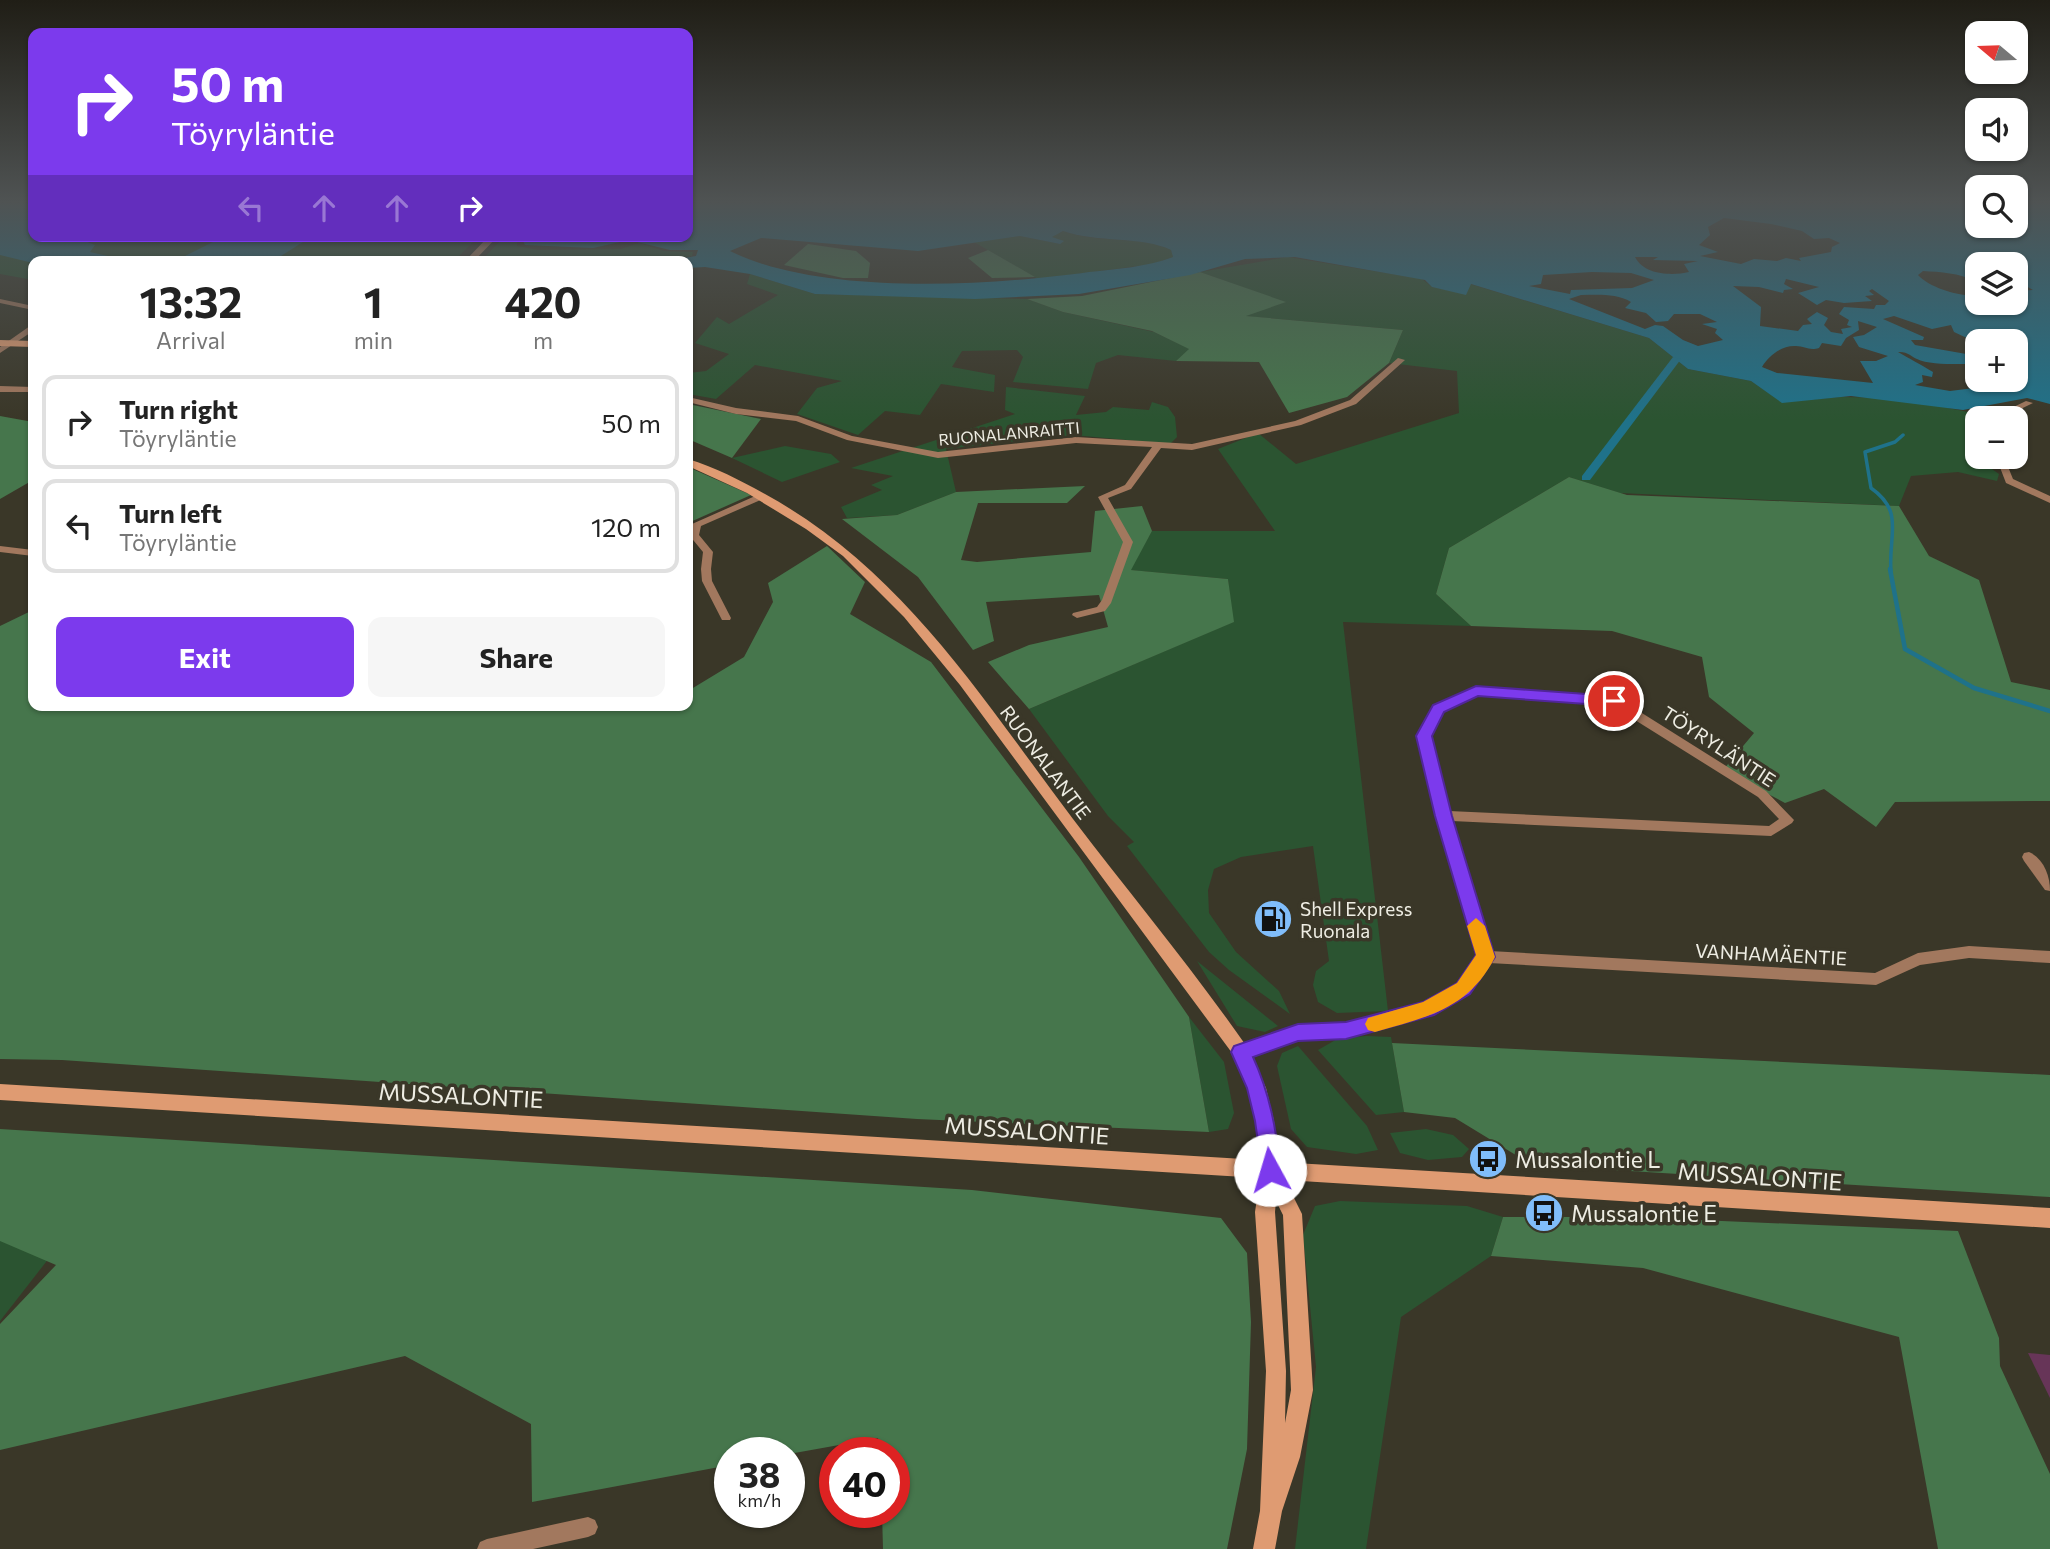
<!DOCTYPE html>
<html lang="en">
<head>
<meta charset="utf-8">
<style>
	body { margin:0; font-family:Commissioner,sans-serif; background:#f6f6f6; color:#222; height:100vh; display:flex; flex-direction:column; font-size:26px; white-space:nowrap }
	* { box-sizing:border-box; margin:0 }
	p { font-size:23px; color:#767676 }
	.icon { flex:none; width:38px; height:38px; fill:none; stroke:currentColor; stroke-width:2; stroke-linecap:round; stroke-linejoin:round }
	.map { position:relative; flex:1; overflow:hidden }
	.drawer { position:absolute; left:28px; top:256px; width:665px; height:455px; display:flex; flex-direction:column; background:#fff; border-radius:14px; box-shadow:0 2px 5px #0004 }
	.drawer>* { flex:none }
	.top-card { position:absolute; left:28px; top:28px; width:665px; height:214px; border-radius:14px; box-shadow:0 2px 5px #0004; background:#7c3aed; color:#fff; overflow:hidden }
	.needle { width:46px; rotate:289deg }
	.controls { position:absolute; left:1965px; top:21px; display:grid; gap:14px }
	.controls a { display:grid; place-items:center; width:63px; height:63px; border-radius:14px; background:#fff; box-shadow:0 2px 5px #0004; font-size:35px }
	.speed { position:absolute; left:714px; top:1437px; display:flex; gap:14px; font-size:35px; font-weight:700; text-align:center }
	.speed>* { display:grid; place-content:center; width:91px; height:91px; border-radius:50%; background:#fff; box-shadow:0 2px 5px #0004; line-height:1 }
	.speed small { font-size:18px; font-weight:400 }
	.speed .limit { border:10px solid #d22; background:#fff; color:#111 }
	.pin { position:absolute; display:grid; place-items:center; width:60px; height:60px; color:#fff; margin:-30px; border:4px solid #fff; border-radius:50%; box-shadow:0 2px 7px #0007 }
	.me { position:absolute; width:77px; margin:-38px; rotate:354deg; stroke-linejoin:round; filter:drop-shadow(0 0 5px #0008) }
	.turn { display:flex; align-items:center; gap:24px; height:147px; padding:0 28px; font-size:32px }
	.turn .icon { width:91px; height:91px; stroke-width:2.5 }
	.turn b { display:block; font-size:49px; line-height:60px }
	.lanes { display:flex; align-items:center; height:66px; padding:0 28px; background:#0003; justify-content:center; gap:35px; direction:ltr }
	.lanes .off { opacity:.35 }
	.eta { display:flex; justify-content:space-evenly; align-items:center; height:119px; text-align:center }
	.eta b { font-size:42px; font-weight:700; line-height:49px }
	.primary-button { display:flex; gap:14px; margin-top:auto; padding:14px 28px }
	.primary-button a { flex:1; height:80px; border-radius:14px; background:#7c3aed; color:#fff; font-size:28px; font-weight:700; line-height:80px; text-align:center }
	.primary-button a+a { background:#f6f6f6; color:#222 }
	ul { padding:0; list-style:none }
	li { display:flex; align-items:center; gap:21px; height:94px; margin:0 14px 10px; padding:0 14px; border:4px solid #e0e0e0; border-radius:14px }
	li div { flex:1 }
	li b { display:block; font-size:26px }
	li em { font-style:normal }
	.map>svg:first-child { display:block }
	.green { fill:#2b5431 }
	.forest { fill:#46764c }
	.water { fill:#1f728a; fill-rule:evenodd }
	.lines { fill:none; stroke-linecap:round; stroke-linejoin:round }
	.stream-far1 { stroke:#1f728a; stroke-width:3.5 }
	.stream { stroke:#1f728a; stroke-width:4.5 }
	.canal { fill:#1f728a; fill-rule:evenodd }
	.building { fill:#673558 }
	.street { fill:#a2785e; fill-rule:evenodd }
	.secondary { fill:#df9b72; fill-rule:evenodd }
	.route { fill:#7c3aed; stroke:#51269a; stroke-width:2 }
	.slow { fill:#f59e0b }
	.labels { text-anchor:middle; dominant-baseline:central; stroke-width:7; stroke-linejoin:round; paint-order:stroke }
	.far-street-label { font-size:16px; fill:#eeede3; stroke:#3a3728 }
	.street-label { font-size:19px; fill:#eeede3; stroke:#3a3728 }
	.poi-label { font-size:19px; fill:#eeede3; stroke:#3a3728; text-anchor:start }
	.near-street-label { font-size:23px; fill:#eeede3; stroke:#3a3728 }
	.near-poi-label { font-size:23px; fill:#eeede3; stroke:#3a3728; text-anchor:start }
</style>
</head>
<body>
<div class="map">
<svg width="2050" height="1549" viewBox="0 0 2050 1549">
	<rect width="100%" height="100%" fill="#3a3728"/>
	<g class="green">
		<polygon points="0,203 33,203 33,236 479,236 454,261 33,261 33,280 0,274"/>
		<path d="M1063 231C1098 244 1139 235 1171 250L1173 257 1153 264 1038 279 974 242 1020 236 1060 244 1051 237Z"/>
		<polygon points="505,236 518,236 517,246 538,250 621,249 639,243 664,251 693,252 692,256 656,261 481,261"/>
		<polygon points="1288,257 1422,279 1432,287 1466,294 1470,284 1649,338 1688,369 1751,381 1782,402 1841,397 1899,398 1978,414 1977,435 1973,448 1982,462 1999,474 1997,481 1958,472 1911,476 1899,506 1620,493 1569,477 1449,548 1436,594 1471,626 1343,622 1388,1011 1337,1013 1318,1002 1313,985 1316,971 1329,961 1313,846 1241,857 1214,869 1208,890 1209,913 1236,952 1279,991 1290,1014 1229,970 1209,952 1127,846 1134,842 1108,816 1029,709 1233,622 1228,579 1130,570 1152,531 1275,531 1218,449 1258,433 1296,464 1459,413 1457,371 1389,363 1403,330 1243,316 1285,302 1200,272"/>
		<polygon points="750,274 815,294 1027,299 1063,312 1154,332 1190,349 1176,361 1118,355 1096,363 1088,389 1013,382 1023,357 1017,350 962,351 952,367 995,375 994,392 941,384 920,415 885,411 858,435 797,414 817,388 842,381 755,365 716,399 688,394 688,373 706,371 729,354 695,343 717,317 729,324 778,295 747,284"/>
		<polygon points="1006,387 1085,396 1076,415 1106,412 1113,407 1149,410 1152,402 1168,407 1175,417 1177,437 1170,444 1073,435 946,449 956,492 897,515 847,518 841,507 882,490 871,485 893,476 851,468 1015,414 1005,410"/>
		<polygon points="785,446 831,454 840,462 782,482 732,458"/>
		<polygon points="1197,961 1278,1026 1265,1032 1237,1026"/>
		<polygon points="1189,1017 1224,1062 1234,1113 1228,1129 1209,1132"/>
		<polygon points="1367,1036 1391,1037 1404,1112 1376,1115 1318,1050 1339,1038"/>
		<polygon points="1298,1046 1367,1126 1378,1150 1356,1154 1307,1147 1291,1129 1277,1066 1282,1053"/>
		<polygon points="1426,1129 1453,1135 1469,1149 1462,1157 1428,1160 1400,1153 1390,1133"/>
		<polygon points="1340,1201 1467,1206 1503,1217 1491,1256 1401,1317 1366,1549 1295,1549 1316,1367 1303,1235 1315,1206"/>
		<polygon points="0,1239 8,1244 53,1253 0,1321"/>
	</g>
	<g class="forest">
		<polygon points="808,244 856,251 870,263 868,278 843,278 784,265"/>
		<polygon points="988,250 1035,277 992,278 968,258"/>
		<polygon points="1200,272 1286,302 1246,316 1403,330 1389,363 1347,397 1289,413 1259,362 1176,361 1189,349 1152,331 1063,312 1027,299 1082,296"/>
		<polygon points="688,404 761,419 732,458 688,439"/>
		<polygon points="0,416 33,422 33,480 0,499"/>
		<polygon points="688,467 751,495 688,523"/>
		<polygon points="1569,477 1627,495 1899,506 1929,556 1979,580 2011,682 2050,690 2050,801 1895,802 1876,827 1824,789 1785,803 1723,770 1754,733 1709,697 1702,657 1612,631 1471,626 1436,594 1449,548"/>
		<polygon points="1085,486 1067,503 978,503 961,560 977,562 1091,552 1095,511 1142,506 1152,531 1131,570 1228,579 1234,622 1029,709 988,662 1029,645 1108,627 1099,595 986,602 994,641 973,650 918,577 842,519 897,515 956,492"/>
		<polygon points="827,546 865,582 850,614 931,662 1079,857 1189,1017 1209,1132 917,1119 62,1060 0,1059 0,626 33,610 33,705 688,705 688,691 744,657 773,602 768,583"/>
		<polygon points="1392,1043 2050,1075 2050,1197 1532,1165 1455,1118 1404,1112"/>
		<polygon points="0,1129 972,1190 1221,1218 1247,1253 1251,1322 1247,1449 1227,1549 883,1549 882,1512 894,1512 894,1452 879,1452 878,1438 789,1454 730,1452 730,1465 532,1502 531,1424 405,1356 0,1450 0,1324 56,1265 0,1241"/>
		<polygon points="1503,1217 1629,1217 1958,1231 1999,1338 2000,1366 2050,1474 2050,1549 1938,1549 1899,1337 1643,1268 1491,1256"/>
	</g>
	<g class="water">
		<polygon points="0,203 33,203 33,236 85,236 82,240 95,245 90,252 130,261 33,263 0,255"/>
		<path d="M688 203H1977L1978 226H2016V203H2050V404L2027 398 1963 410 1851 396 1782 403 1751 381 1688 369 1649 338 1471 284 1466 295 1432 287 1425 280 1295 257 1245 259 1190 275 1079 294 975 299 815 294 750 274 705 267 688 268V261H666L696 256 698 250H670L629 240 593 248 525 245 521 237 688 236ZM1724 218 1771 224 1802 231 1814 239 1829 238 1840 243 1832 247 1831 252 1799 258 1801 261 1786 258 1777 261 1754 259 1741 264 1700 256 1718 252 1699 245 1710 235 1708 227ZM1063 231C1097 243 1142 236 1171 250L1173 257C1146 267 1117 269 1089 272 990 286 820 296 730 251L761 238 918 251 1020 236 1060 244 1064 241 1052 237ZM1635 257H1658L1653 260 1698 261 1684 264 1689 272C1672 276 1644 275 1635 257ZM1978 264H2016V274L2023 280 2021 283 2033 290 2016 291V303H1978L1977 295C1960 297 1930 288 1918 275L1923 271C1941 272 1959 273 1975 281L1976 288 1972 291 1977 295ZM1592 272 1631 273 1654 280 1632 288 1571 290 1570 294 1529 286 1541 284 1543 275ZM1786 279 1819 287 1798 293 1817 305 1826 300 1844 303 1872 301 1865 296 1874 295 1869 291 1872 289 1889 301 1885 305H1876L1874 309 1844 307 1839 314 1849 320 1847 325 1852 327 1841 329 1843 334 1831 332 1824 325 1828 318 1817 312 1807 319 1812 324 1803 325 1798 331 1760 326 1761 307 1733 286 1759 287 1783 293 1784 290 1793 289 1784 284ZM1581 295C1598 295 1616 293 1631 302L1625 308 1646 313 1656 322 1668 321 1674 314H1700L1717 322 1702 324 1717 329 1715 333 1723 340 1698 346 1683 340 1663 326 1655 325 1645 329 1569 299ZM1894 316 1932 329 1951 325 1954 332 1969 339 1972 355 1915 345 1911 340H1923L1924 337 1883 319ZM1858 321 1877 327 1864 335 1853 337 1859 347 1888 356 1876 361H1860L1873 383 1777 373 1762 367C1768 356 1782 345 1796 346 1805 346 1809 351 1819 348L1822 343 1841 346 1846 338 1859 330ZM1978 341H2016V380H1978ZM1898 352C1907 351 1912 357 1917 359 1928 365 1957 364 1969 364L1974 376 1967 379 1974 388 1950 391 1915 385 1923 382 1922 375 1932 377 1933 372C1920 364 1910 359 1898 352Z"/>
		<polygon points="225,236 317,236 302,240 303,242 273,261 175,261"/>
	</g>
	<g class="lines">
		<path class="stream-far1" d="M1891 571C1888 535 1905 512 1871 488L1865 452 1895 442 1903 435"/>
		<polyline class="stream" points="1890,569 1905,649 1974,688 2050,711"/>
		<polygon class="canal" points="1673,357 1681,359 1590,480 1582,480 1582,476"/>
	</g>
	<g class="building">
		<polygon points="1268,904 1290,928 1278,934 1257,910"/>
		<polygon points="2028,1353 2050,1355 2050,1398"/>
	</g>
	<g class="lines">
		<g class="street">
			<polygon points="0,299 33,306 33,310 0,303"/>
			<polygon points="30,326 33,326 33,331 0,353 0,347"/>
			<polygon points="1398,358 1405,360 1356,404 1301,425 1192,450 1161,448 1131,489 1108,498 1133,542 1111,603 1105,611 1077,618 1072,615 1073,613 1097,607 1102,600 1123,542 1098,497 1125,485 1152,447 1076,443 938,458 847,440 796,421 736,414 688,402 688,397 736,408 798,416 852,436 938,452 1076,437 1192,444 1295,421 1350,400"/>
			<polygon points="0,386 33,387 33,392 0,392"/>
			<polygon points="2026,401 2033,403 2002,418 1991,418"/>
			<polygon points="1996,457 2004,457 2013,479 2050,496 2050,503 2006,483"/>
			<polygon points="762,493 767,496 765,498 701,526 699,535 713,552 711,569 712,581 731,618 730,620 722,620 702,581 701,569 703,552 689,535 692,524"/>
			<polygon points="0,546 33,550 33,556 0,552"/>
			<path d="M1476 687 1618 698 1766 791 1794 820 1792 823 1771 836 1452 821 1490 951 1875 973 1918 953 1969 946 2050 951V963L1969 958 1920 965 1876 985 1489 963 1468 992 1433 1014 1346 1037 1298 1040 1241 1059 1236 1057 1233 1052 1236 1047 1298 1026 1346 1023 1424 1004 1458 984 1478 956 1438 816 1418 736 1435 705ZM1477 695 1611 705 1758 797 1779 819 1769 826 1449 811 1430 736 1443 711Z"/>
			<path d="M2029 852C2044 859 2050 876 2050 891L2045 890 2024 861 2022 857 2024 853Z"/>
			<polygon points="588,1517 595,1520 598,1527 595,1534 588,1537 533,1549 477,1549 480,1542 487,1539"/>
		</g>
		<g class="secondary">
			<polygon points="489,236 498,236 474,261 465,261"/>
			<polygon points="0,340 33,341 33,347 0,346"/>
			<path d="M688 459C715 467 741 481 765 494 903 570 981 697 1073 819 1131 895 1192 968 1247 1047L1266 1088 1274 1121 1278 1162 2050 1208V1228L1285 1180 1302 1214 1313 1390 1300 1457 1282 1511 1275 1549H1253L1260 1511 1266 1371 1255 1212 1260 1178 0 1100V1084L1260 1160C1256 1120 1251 1094 1235 1057L960 685 904 617 843 556 806 529 747 493 688 466ZM1276 1201 1283 1215 1291 1390 1285 1423 1286 1371 1275 1212Z"/>
		</g>
	</g>
	<linearGradient id="sky" x2="0" y2="1"><stop stop-color="#201e16"/><stop offset="0.48" stop-color="#4f5353"/><stop offset="1" stop-color="#4f5353" stop-opacity="0"/></linearGradient>
	<rect width="2050" height="420" fill="url(#sky)"/>
	<path class="route" d="M1476 686 1614 696 1621 701 1614 706 1478 696 1444 712 1432 736 1452 816 1495 957 1470 994 1434 1015 1346 1039 1298 1041 1253 1057C1270 1094 1276 1129 1281 1170L1278 1177 1270 1180 1263 1177 1255 1121 1247 1088 1231 1052 1234 1046 1298 1024 1346 1022 1423 1002 1457 983 1476 955 1435 816 1416 736 1433 705Z"/>
	<path class="slow" d="M1476 918 1485 926 1495 957C1469 1009 1427 1017 1375 1032L1368 1030 1365 1024 1368 1018 1423 1002 1457 983 1476 955 1467 926Z"/>
	<defs>
		<g id="fuel-disc" transform="scale(2.0125)"><circle r="9.5" fill="#80bdfa" stroke="#3a3728"/><path d="M-5.5-6h7V0h2V4h1.3V-2.5L3-4.5l.8-.8L6-3V5H2.5V1h-1V6h-7ZM-4.2-4.7v3.2H.2V-4.7Z" fill="#111"/></g>
		<g id="bus-disc" transform="scale(2.0125)"><circle r="9.5" fill="#80bdfa" stroke="#3a3728"/><path d="M-5-6H5V4H4V6H2V4H-2V6H-4V4H-5ZM-3.5-4V0h7V-4ZM-3.5 1.2v1.5H-2V1.2ZM2 1.2v1.5H3.5V1.2Z" fill="#111"/></g>
	</defs>
	<g fill-rule="evenodd">
		<use href="#fuel-disc" x="1273" y="919"/>
		<use href="#bus-disc" x="1488" y="1159"/>
		<use href="#bus-disc" x="1544" y="1213"/>
	</g>
	<g class="labels">
		<g class="far-street-label">
			<text transform="translate(1009 433) rotate(-5)">RUONALANRAITTI</text>
		</g>
		<g class="street-label">
			<text transform="translate(1719 746) rotate(33)">TÖYRYLÄNTIE</text>
			<text transform="translate(1046 762) rotate(53)">RUONALANTIE</text>
			<text transform="translate(1771 954) rotate(3)">VANHAMÄENTIE</text>
		</g>
		<g class="poi-label">
			<text x="1300" y="908">Shell Express<tspan x="1300" dy="22">Ruonala</tspan></text>
		</g>
		<g class="near-street-label">
			<text transform="translate(461 1095) rotate(3)">MUSSALONTIE</text>
			<text transform="translate(1027 1130) rotate(4)">MUSSALONTIE</text>
			<text transform="translate(1760 1176) rotate(4)">MUSSALONTIE</text>
		</g>
		<g class="near-poi-label">
			<text x="1515" y="1159">Mussalontie L</text>
			<text x="1571" y="1213">Mussalontie E</text>
		</g>
	</g>
</svg>
<div class="controls">
<a><svg class="needle" viewBox="-14 -14 28 28"><path d="M0-13l5 13h-10z" fill="#e53935"/><path d="M0 13l5-13h-10z" fill="#767676"/></svg></a>
<a><svg class="icon" aria-label="sound" viewBox="0 0 24 24"><path d="M4 9h4l5-4v14l-5-4H4zM17 9q2 3 0 6"/></svg></a>
<a><svg class="icon" aria-label="search" viewBox="0 0 24 24"><circle cx="10" cy="10" r="6"/><path d="M15 15l6 6"/></svg></a>
<a><svg class="icon" aria-label="layers" viewBox="0 0 24 24"><path d="M12 4l9 5-9 5-9-5zM3 14l9 5 9-5"/></svg></a>
<a>+</a>
<a>−</a>
</div>
<div class="speed"><div>38<small>km/h</small></div><div class="limit">40</div></div>
<div class="pin" style="left:1614px;top:701px;background:#d93025"><svg class="icon" aria-label="arrive" viewBox="0 0 24 24"><path d="M6 21V4h12l-3 4 3 4H6"/></svg></div>
<svg class="me" style="left:1270px;top:1170px" viewBox="-20 -20 40 40"><circle r="19" fill="#fff"/><path d="M0-13L10 11 0 6-10 11z" fill="#7c3aed"/></svg>
<div class="top-card">
<div class="turn"><svg class="icon" aria-label="right" viewBox="0 0 24 24"><path d="M7 20v-9h11M14 6l5 5-5 5"/></svg><div><b>50 m</b>Töyryläntie</div></div>
<div class="lanes"><svg class="icon off" aria-label="left" viewBox="0 0 24 24"><path d="M17 20v-9H6M10 6l-5 5 5 5"/></svg><svg class="icon off" aria-label="ahead" viewBox="0 0 24 24"><path d="M12 20V5M6 11l6-6 6 6"/></svg><svg class="icon off" aria-label="ahead" viewBox="0 0 24 24"><path d="M12 20V5M6 11l6-6 6 6"/></svg><svg class="icon" aria-label="right" viewBox="0 0 24 24"><path d="M7 20v-9h11M14 6l5 5-5 5"/></svg></div>
</div>
<section class="drawer">
<div class="eta">
<div><b>13:32</b><p>Arrival</p></div>
<div><b>1</b><p>min</p></div>
<div><b>420</b><p>m</p></div>
</div>
<ul>
<li><svg class="icon" aria-label="right" viewBox="0 0 24 24"><path d="M7 20v-9h11M14 6l5 5-5 5"/></svg><div><b>Turn right</b><p>Töyryläntie</p></div><em>50 m</em></li>
<li><svg class="icon" aria-label="left" viewBox="0 0 24 24"><path d="M17 20v-9H6M10 6l-5 5 5 5"/></svg><div><b>Turn left</b><p>Töyryläntie</p></div><em>120 m</em></li>
</ul>
<div class="primary-button"><a>Exit</a><a>Share</a></div>
</section>
</div>
</body>
</html>
